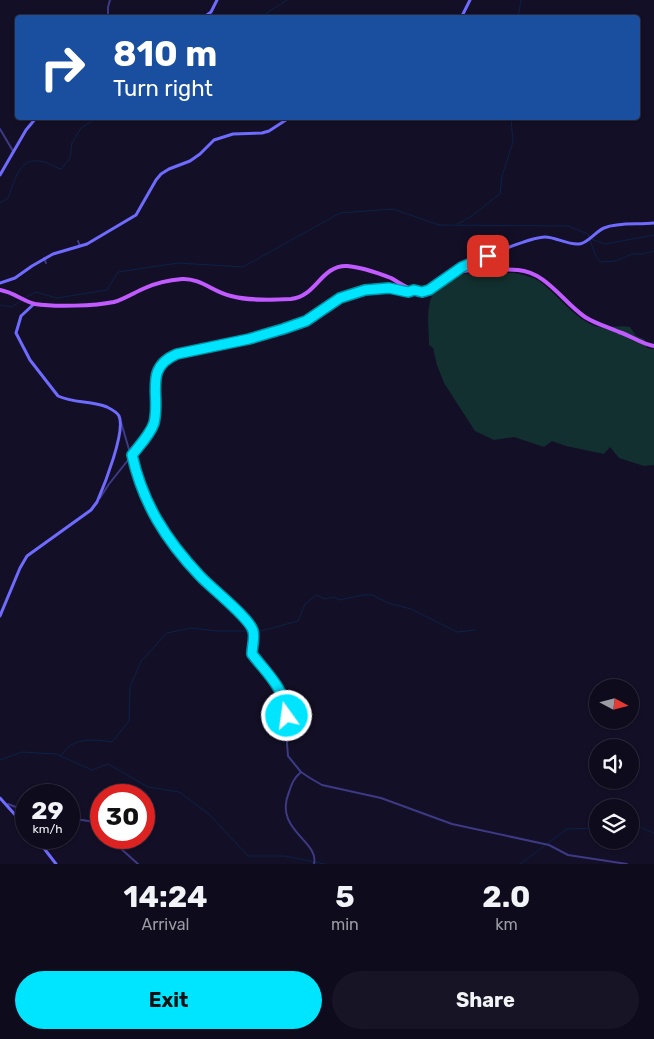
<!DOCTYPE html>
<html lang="en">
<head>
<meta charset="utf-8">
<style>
	body { margin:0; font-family:Rubik,sans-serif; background:#171425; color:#f1f3f6; height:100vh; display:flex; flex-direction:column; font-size:19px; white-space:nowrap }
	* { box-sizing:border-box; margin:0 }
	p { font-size:16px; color:#9b9ba3 }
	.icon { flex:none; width:28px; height:28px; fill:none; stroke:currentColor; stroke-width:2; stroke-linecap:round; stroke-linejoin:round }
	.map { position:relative; height:864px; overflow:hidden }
	.sheet { display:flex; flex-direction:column; background:#0e0b1c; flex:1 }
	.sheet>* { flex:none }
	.banner { position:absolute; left:15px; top:15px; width:625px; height:105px; border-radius:5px; box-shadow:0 1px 4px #0004,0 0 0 1px #2e2b3b; background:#1a4fa0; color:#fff; overflow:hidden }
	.needle { width:32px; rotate:97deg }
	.controls { position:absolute; left:589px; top:679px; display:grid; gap:10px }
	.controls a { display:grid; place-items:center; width:50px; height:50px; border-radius:50%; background:#0e0b1c; box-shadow:0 1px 4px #0004,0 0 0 1px #2e2b3b; font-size:25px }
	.speed { position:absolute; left:15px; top:784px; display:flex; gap:10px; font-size:25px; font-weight:700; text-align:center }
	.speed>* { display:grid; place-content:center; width:65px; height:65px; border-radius:50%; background:#0e0b1c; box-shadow:0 1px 4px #0004,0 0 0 1px #2e2b3b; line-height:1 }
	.speed small { font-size:12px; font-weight:400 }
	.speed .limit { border:8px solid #d22; background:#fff; color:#111 }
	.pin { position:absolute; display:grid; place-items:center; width:42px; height:42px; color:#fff; margin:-21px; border-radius:10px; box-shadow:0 2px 8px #0006 }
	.me { position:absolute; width:55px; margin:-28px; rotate:346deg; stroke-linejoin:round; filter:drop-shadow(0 0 4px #0008) }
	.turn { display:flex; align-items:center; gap:18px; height:105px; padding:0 15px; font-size:22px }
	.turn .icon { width:65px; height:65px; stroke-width:2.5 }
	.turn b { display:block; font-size:35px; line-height:42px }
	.eta { display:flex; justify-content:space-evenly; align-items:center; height:85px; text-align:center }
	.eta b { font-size:30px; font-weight:700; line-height:35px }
	.cta { display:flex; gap:10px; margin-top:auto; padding:10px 15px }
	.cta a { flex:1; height:58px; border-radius:30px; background:#00e5ff; color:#111; font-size:20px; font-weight:700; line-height:58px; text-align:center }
	.cta a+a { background:#171425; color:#f1f3f6 }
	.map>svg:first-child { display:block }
	.green { fill:#12302f }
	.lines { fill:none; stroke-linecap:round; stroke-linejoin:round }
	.stream { stroke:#0c2248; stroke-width:1 }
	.street { stroke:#3d3a85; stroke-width:2 }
	.secondary { stroke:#6f6bff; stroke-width:3 }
	.primary { stroke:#c25bff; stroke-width:4 }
	.route-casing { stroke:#0095a6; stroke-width:12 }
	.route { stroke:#00e5ff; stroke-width:9 }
</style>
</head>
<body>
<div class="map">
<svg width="654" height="864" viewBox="0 0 654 864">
	<rect width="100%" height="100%" fill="#130f26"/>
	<path class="green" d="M514 273C524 275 535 277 543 284 558 296 579 323 599 327 608 328 620 325 630 327L636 336 644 339 647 348 654 349V465L644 466 619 458 610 447 604 454 566 446 552 441 544 447 514 437 494 440 475 431 444 383 437 365 433 348 429 345C429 332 427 318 429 306 437 265 482 274 514 273Z"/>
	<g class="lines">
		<g class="stream">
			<polyline points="259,18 287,0"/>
			<polyline points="518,18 521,0"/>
			<path d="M0 203 8 198C14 184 18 158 38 161 46 161 54 167 61 169L70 158 72 143 81 128 97 118"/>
			<path d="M457 224C474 217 484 205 500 194L502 176 513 142 511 118"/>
			<polyline points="591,239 605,244 654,235"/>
			<polyline points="590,240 595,254 600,262 616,261 632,254 642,254 654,251"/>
			<polyline points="25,298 36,292 57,298 107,290 118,272 178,263 243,267 340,213 393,209 439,225 568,226 588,234 589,237"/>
			<polyline points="0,305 12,307 22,300"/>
			<path d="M61 756C71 737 93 739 112 742L129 721 130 687 141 661 167 633 191 628 217 631H261L298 621 305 604 316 595 325 599 334 597 339 600 363 595H373L388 603 411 609 457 632 475 630"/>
			<polyline points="0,760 22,752 56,754 92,770 108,764 148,787 179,792 209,814 248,856 285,856 325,864"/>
			<polyline points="630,827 640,827 654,833"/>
			<polyline points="520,864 567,829 598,828"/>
		</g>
		<g class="street">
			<polyline points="108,18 108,7 110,0"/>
			<polyline points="0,129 13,151"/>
			<polyline points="78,241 80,246"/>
			<polyline points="44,258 46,263"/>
			<polyline points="121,422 135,470 153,516 182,557 201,578 247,620 253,631 252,653 278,686 285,701 287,717 286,731 288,756 301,772 310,778 322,785 381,798 452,824 549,845 568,855 627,864"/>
			<polyline points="100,498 109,484 144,440 153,425 156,408 154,388 156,375 161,364 168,358 193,350 249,339 283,329 306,321 339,298 365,290 389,288 403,292 411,291"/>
			<path d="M301 772C294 778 292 783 289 792 273 830 320 841 314 864"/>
			<polyline points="8,804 26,811"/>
			<polyline points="69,818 95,822 101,830"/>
			<polyline points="109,838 138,864"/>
		</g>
		<g class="secondary">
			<polyline points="203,18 211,12 217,0"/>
			<polyline points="461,18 470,0"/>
			<polyline points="0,175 26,130 36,118"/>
			<path d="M455 272C467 263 530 237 545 237 556 237 567 245 579 244 587 244 596 231 604 228 619 222 638 225 654 223"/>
			<polyline points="0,283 15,278 32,266 53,254 87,244 136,215 156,180 161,174 169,169 190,161 200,154 214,140 233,134 262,133 269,131 289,118"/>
			<path d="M0 616 20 568 27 556 91 510 97 502C104 486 126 431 119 416 117 412 111 409 107 407 91 401 73 403 58 396L30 360 16 333 21 316 34 304"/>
			<polyline points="0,798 26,827"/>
			<polyline points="36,838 56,864"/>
		</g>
		<path class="primary" d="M0 290C13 292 23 301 35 304 54 307 95 306 114 302 125 299 135 292 145 288 156 283 170 280 182 279 201 278 213 292 231 296 249 301 272 300 291 299 316 297 321 265 347 266 361 267 378 273 391 278 400 283 411 292 422 292 435 291 442 277 454 273 468 268 503 269 518 270 546 272 563 302 585 317 596 324 608 327 619 332 632 336 641 344 654 346"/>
	</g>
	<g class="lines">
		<g class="route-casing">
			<path id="route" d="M287 716C283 686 269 676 252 654 252 647 255 637 253 631 250 618 211 588 200 576 166 540 143 504 132 455 139 446 150 435 154 423 161 395 143 368 177 354L249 339 283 329 306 321 340 298 365 290 389 288 408 292 414 290 422 292 429 290 462 267 488 256"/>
		</g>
		<use href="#route" class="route"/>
	</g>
</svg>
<div class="controls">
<a><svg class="needle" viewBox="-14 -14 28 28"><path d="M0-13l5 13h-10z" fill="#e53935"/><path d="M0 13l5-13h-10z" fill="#9b9ba3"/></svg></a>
<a><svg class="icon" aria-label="sound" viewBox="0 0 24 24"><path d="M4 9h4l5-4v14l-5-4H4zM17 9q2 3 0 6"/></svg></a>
<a><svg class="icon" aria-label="layers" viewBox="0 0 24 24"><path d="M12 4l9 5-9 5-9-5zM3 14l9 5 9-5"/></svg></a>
</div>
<div class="speed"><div>29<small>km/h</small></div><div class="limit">30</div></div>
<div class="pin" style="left:488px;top:256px;background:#d93025"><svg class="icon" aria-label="arrive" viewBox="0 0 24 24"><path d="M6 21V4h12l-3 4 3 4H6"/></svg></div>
<svg class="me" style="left:287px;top:716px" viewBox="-20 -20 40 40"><circle r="17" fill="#00e5ff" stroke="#fff" stroke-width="3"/><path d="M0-11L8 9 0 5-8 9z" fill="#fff"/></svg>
<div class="banner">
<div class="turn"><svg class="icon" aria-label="right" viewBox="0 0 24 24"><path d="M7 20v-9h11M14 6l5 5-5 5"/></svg><div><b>810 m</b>Turn right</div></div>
</div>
</div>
<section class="sheet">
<div class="eta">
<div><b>14:24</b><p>Arrival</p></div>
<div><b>5</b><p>min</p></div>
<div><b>2.0</b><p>km</p></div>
</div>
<div class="cta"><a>Exit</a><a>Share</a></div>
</section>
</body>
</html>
